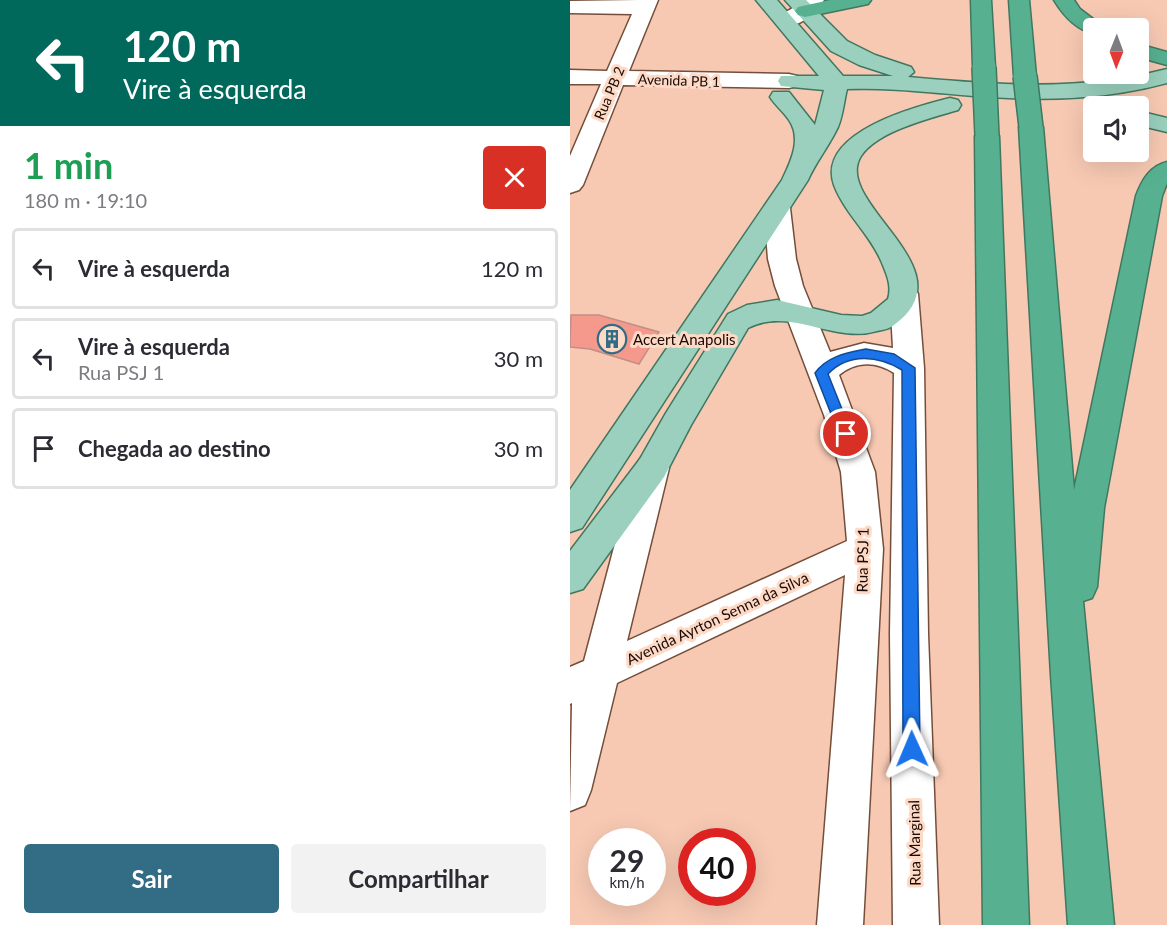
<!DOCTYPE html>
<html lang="pt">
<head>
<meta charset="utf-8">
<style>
	body { margin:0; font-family:Lato,sans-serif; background:#f2f2f3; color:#2b2b33; height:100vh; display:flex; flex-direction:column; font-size:22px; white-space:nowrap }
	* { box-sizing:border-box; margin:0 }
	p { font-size:20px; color:#7c7c81 }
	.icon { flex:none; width:33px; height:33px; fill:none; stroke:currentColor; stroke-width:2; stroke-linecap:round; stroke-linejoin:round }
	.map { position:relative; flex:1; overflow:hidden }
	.sheet { display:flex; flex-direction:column; background:#fff; width:570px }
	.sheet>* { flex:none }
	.top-card { background:#00695c; color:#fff; overflow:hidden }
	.needle { width:39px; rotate:181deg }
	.controls { position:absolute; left:513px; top:18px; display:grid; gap:12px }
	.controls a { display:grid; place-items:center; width:66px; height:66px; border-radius:6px; background:#fff; box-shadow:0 6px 24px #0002; font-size:30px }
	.speed { position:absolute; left:18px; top:828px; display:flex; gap:12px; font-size:30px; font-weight:700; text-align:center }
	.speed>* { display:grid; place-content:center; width:78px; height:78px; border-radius:50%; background:#fff; box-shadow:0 6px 24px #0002; line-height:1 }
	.speed small { font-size:15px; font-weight:400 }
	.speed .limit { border:9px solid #d22; background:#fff; color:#111 }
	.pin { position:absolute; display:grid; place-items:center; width:51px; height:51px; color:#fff; margin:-26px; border:3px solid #fff; border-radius:50%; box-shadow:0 2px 6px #0007 }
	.me { position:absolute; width:66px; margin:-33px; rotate:359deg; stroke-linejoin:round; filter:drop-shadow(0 0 4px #0008) }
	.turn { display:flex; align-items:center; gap:21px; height:126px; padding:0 24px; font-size:27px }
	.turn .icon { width:78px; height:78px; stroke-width:2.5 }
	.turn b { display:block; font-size:42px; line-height:51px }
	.round { display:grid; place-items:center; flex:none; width:63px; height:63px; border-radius:6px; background:#f2f2f3 }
	.overview { display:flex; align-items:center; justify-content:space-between; height:102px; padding:0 24px }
	h1 { font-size:36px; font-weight:700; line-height:45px; color:#1e9e55 }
	.cta { display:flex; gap:12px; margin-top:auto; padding:12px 24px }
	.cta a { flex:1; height:69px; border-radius:6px; background:#326d85; color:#fff; font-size:24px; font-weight:700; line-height:69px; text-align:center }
	.cta a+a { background:#f2f2f3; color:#2b2b33 }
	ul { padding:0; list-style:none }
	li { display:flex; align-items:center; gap:18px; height:81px; margin:0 12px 9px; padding:0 12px; border:3px solid #e1e1e2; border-radius:6px }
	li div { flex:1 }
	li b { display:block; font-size:22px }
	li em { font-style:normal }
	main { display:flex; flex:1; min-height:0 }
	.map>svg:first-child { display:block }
	.building { fill:#f6998d; stroke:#c08f88; stroke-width:1.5 }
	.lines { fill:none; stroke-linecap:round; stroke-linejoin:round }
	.minor-casing { stroke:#744e3a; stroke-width:3 }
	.major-casing { stroke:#417760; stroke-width:3 }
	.highway-casing { stroke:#417760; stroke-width:3 }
	.minor { fill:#fff; fill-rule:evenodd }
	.major { fill:#9ad0bd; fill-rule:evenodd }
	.highway { fill:#57b191; fill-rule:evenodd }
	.highway-bridge-casing { stroke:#417760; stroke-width:26; stroke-linecap:butt }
	.highway-bridge { stroke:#57b191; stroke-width:23 }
	.route { fill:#1a73e8; stroke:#114b97; stroke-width:1.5 }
	.labels { text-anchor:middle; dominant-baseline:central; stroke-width:6; stroke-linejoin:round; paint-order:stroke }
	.far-street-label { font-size:14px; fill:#190a04; stroke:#fed9c6 }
	.poi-label { font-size:15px; fill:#190a04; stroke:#fed9c6; text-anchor:start }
	.street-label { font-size:15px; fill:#190a04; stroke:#fed9c6 }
</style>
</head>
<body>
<main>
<section class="sheet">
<div class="top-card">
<div class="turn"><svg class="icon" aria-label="left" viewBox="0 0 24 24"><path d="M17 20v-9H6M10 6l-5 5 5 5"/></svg><div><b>120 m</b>Vire à esquerda</div></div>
</div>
<div class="overview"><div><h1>1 min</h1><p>180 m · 19:10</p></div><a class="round" style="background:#d93025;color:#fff"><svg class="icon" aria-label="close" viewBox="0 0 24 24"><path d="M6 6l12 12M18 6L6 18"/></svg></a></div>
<ul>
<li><svg class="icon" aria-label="left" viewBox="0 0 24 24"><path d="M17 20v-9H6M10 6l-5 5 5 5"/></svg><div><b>Vire à esquerda</b></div><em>120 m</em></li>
<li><svg class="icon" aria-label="left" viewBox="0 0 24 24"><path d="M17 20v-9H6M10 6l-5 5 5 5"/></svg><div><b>Vire à esquerda</b><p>Rua PSJ 1</p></div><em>30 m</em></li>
<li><svg class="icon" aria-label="arrive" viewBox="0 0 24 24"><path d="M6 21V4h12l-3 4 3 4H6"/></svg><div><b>Chegada ao destino</b></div><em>30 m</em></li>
</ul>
<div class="cta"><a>Sair</a><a>Compartilhar</a></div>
</section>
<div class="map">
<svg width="597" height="925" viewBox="0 0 597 925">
	<rect width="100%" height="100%" fill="#f7c9b3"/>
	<polygon class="building" points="1,315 29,315 89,332 69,364 20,349 0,347"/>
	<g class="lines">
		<g class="minor-casing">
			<g id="minor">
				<polygon points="68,0 88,0 59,71 219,74 227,76 230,81 227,86 219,88 53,85 13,185 9,190 0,193 0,156 31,84 0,84 0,70 37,71 62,14 0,13 0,1"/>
				<path d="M233 0H254C244 14 228 30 209 25L206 21C212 11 226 9 233 0Z"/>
				<path d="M207 200 216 203 220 208 226 259 233 286 260 352 294 343 323 348 320 294 324 287 334 285 344 287 348 294 354 368 358 634 369 925H323L320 634 324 373C306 361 286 361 269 375L305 472 313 549 293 925H247L275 575 47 683 21 790 15 805 0 811 2 703 0 704V667L14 661 65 468 70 459 82 455 94 459 99 468 57 641 277 541 271 472 254 415 205 286 198 259 194 208 198 203Z"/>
			</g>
		</g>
		<g class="major-casing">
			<g id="major">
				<path d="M186 0H207L273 76H323L289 65 261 51 215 0H236L277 41 305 55 341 67 344 72 338 77C430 85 507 92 597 69V83C538 99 480 101 419 97 372 94 324 87 277 89 274 101 273 115 268 127 259 146 246 162 238 180L12 528 0 532V490L212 180C221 161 232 139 219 120 213 111 205 105 200 97L203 92H219L245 125 254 90 211 86 208 81 211 76H249Z"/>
				<path d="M380 98 388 100 391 105 388 110C361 118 307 131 291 156 261 203 401 269 324 325 319 329 312 330 307 331 263 344 220 306 178 328L121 425 94 477 13 589 0 593V551L70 459 96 413 158 314 177 305 207 300 271 315 292 316 301 313 318 299C322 286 317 275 312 263 301 235 275 214 264 185 246 133 344 107 380 98Z"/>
				<polygon points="568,111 597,118 597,132 568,125"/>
			</g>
		</g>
		<g class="highway-casing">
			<g id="highway">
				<polygon points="260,0 301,0 298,4 235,17 228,15 225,11 228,7"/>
				<polygon points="401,0 421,0 425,67 422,72 406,72 403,67"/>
				<polygon points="439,0 459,0 466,76 463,81 447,81 444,76"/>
				<path d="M484 0H504L510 9 535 28H524V34C505 29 493 15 484 0Z"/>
				<polygon points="568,44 597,52 597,65 568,57"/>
				<path d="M461 120 469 122 473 127 504 490 566 196C572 180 580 166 597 162V183L592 196 534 508 527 587 522 598 513 601 544 925H498L481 675 449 127 453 122Z"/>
				<polygon points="417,129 425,131 429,136 459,925 413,925 405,136 409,131"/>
			</g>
		</g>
		<use href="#minor" class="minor"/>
		<use href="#major" class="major"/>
		<use href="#highway" class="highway"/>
		<g class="highway-bridge-casing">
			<g id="highway-bridge">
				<polyline points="414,67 417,136"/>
				<polyline points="455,76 461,127"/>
			</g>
		</g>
		<use href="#highway-bridge" class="highway-bridge"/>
	</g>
	<path class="route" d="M296 349 324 354 345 368 350 749 348 755 342 757 336 755 333 749 332 370C309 356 279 352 258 374L282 434 276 439 269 434 245 373C257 356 277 353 296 349Z"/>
	<defs>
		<g id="building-ring" transform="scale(1.5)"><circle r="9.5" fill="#fed9c6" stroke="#326d85" stroke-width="1.5"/><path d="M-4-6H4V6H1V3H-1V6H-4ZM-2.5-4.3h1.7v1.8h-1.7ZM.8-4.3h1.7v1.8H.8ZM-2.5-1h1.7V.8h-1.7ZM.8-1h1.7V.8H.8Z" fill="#326d85"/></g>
	</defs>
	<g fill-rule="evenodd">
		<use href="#building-ring" x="42" y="339"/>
	</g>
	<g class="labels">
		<g class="far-street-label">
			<text transform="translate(109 80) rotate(2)">Avenida PB 1</text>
			<text transform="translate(39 93) rotate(-67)">Rua PB 2</text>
		</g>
		<g class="poi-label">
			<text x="63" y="339">Accert Anapolis</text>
		</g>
		<g class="street-label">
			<text transform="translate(292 560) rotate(-89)">Rua PSJ 1</text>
			<text transform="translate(147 618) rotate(-25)">Avenida Ayrton Senna da Silva</text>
			<text transform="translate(344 843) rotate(-91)">Rua Marginal</text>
		</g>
	</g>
</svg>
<div class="controls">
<a><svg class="needle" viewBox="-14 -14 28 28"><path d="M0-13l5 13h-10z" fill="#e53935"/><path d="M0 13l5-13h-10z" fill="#7c7c81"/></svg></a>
<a><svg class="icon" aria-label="sound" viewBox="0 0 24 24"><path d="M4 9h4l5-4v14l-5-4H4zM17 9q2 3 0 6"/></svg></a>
</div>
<div class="speed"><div>29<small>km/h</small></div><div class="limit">40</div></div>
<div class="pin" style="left:276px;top:434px;background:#d93025"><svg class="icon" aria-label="arrive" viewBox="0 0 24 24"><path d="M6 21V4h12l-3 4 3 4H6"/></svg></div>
<svg class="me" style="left:342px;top:749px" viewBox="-20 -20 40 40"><path d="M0-17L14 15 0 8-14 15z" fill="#1a73e8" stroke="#fff" stroke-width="4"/></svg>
</div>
</main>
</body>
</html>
